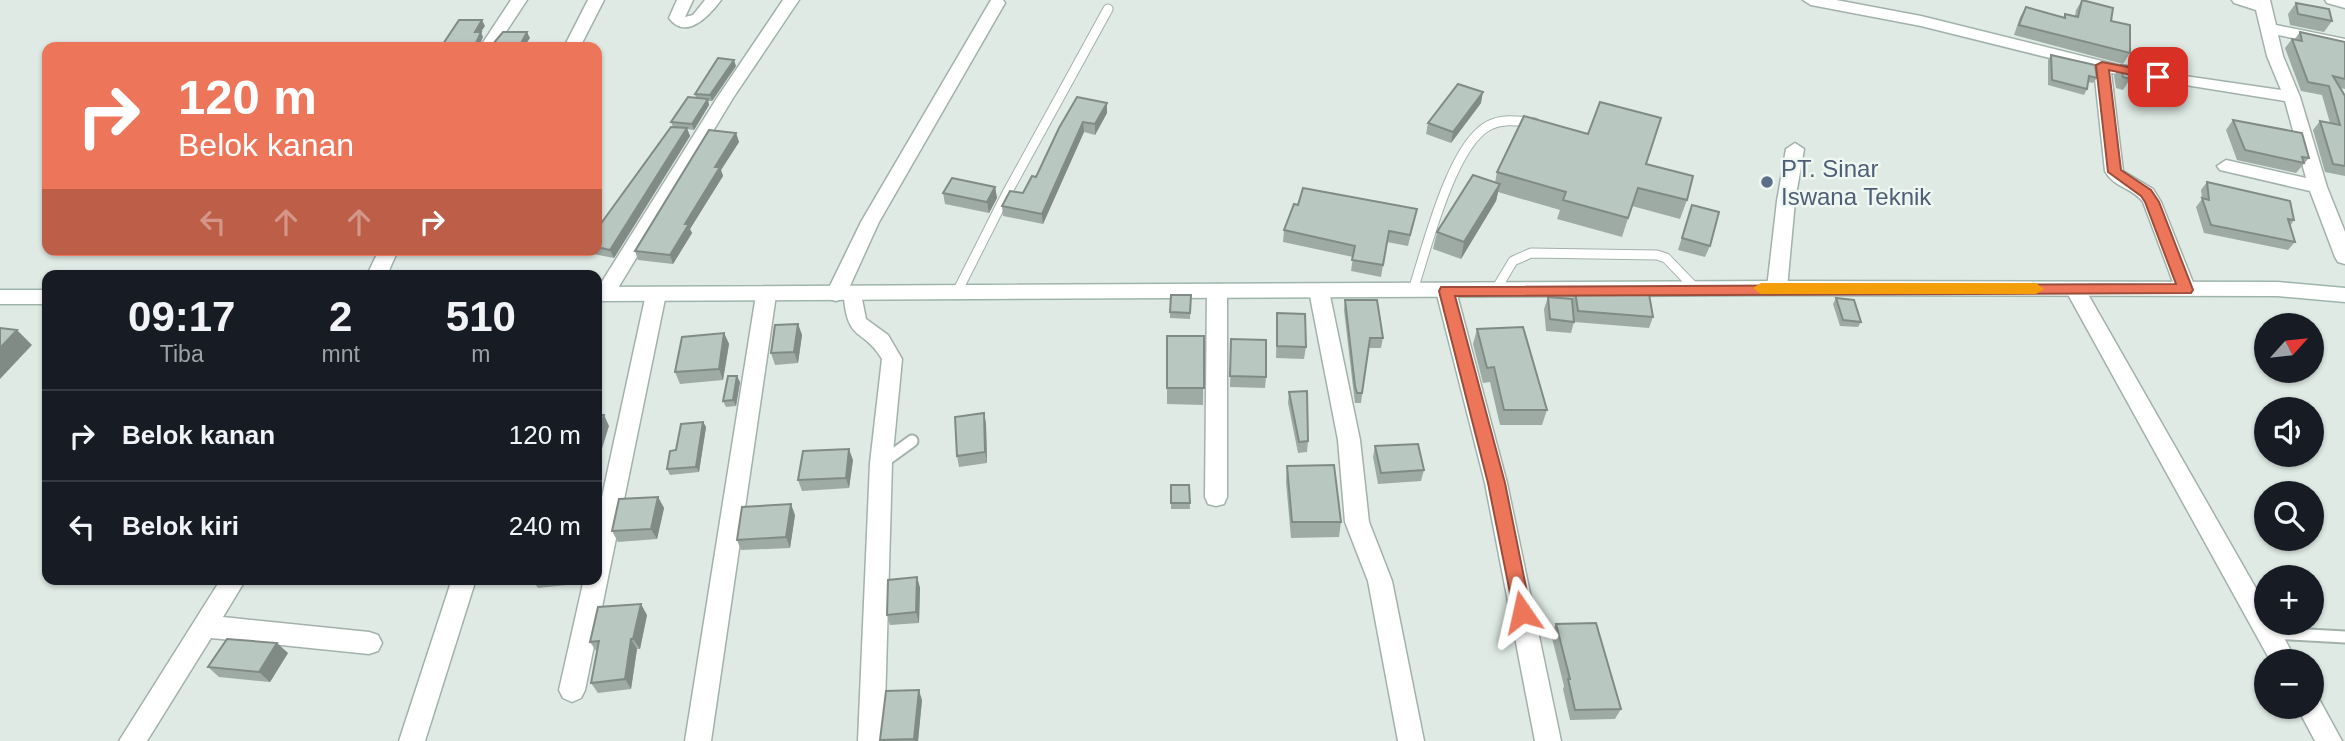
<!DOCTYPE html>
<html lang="id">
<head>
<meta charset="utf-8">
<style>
	body { margin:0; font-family:Arial,sans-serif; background:#20242c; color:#f1f3f6; height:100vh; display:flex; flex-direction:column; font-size:26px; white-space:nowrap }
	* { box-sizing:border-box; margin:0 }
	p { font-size:23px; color:#9ea1a6 }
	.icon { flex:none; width:38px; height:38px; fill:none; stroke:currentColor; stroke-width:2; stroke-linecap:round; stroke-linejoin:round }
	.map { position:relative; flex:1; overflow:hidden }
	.details { position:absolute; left:42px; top:270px; width:560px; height:315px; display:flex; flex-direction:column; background:#171b24; border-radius:14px; box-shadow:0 2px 5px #0004 }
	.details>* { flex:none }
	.hud { position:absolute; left:42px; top:42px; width:560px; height:214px; border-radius:14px; box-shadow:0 2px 5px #0004; background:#ed765a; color:#fff; overflow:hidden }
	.needle { width:46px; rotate:63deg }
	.tools { position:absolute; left:2254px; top:313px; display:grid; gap:14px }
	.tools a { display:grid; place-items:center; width:70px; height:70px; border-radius:50%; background:#171b24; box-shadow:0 2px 5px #0004; font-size:35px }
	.pin { position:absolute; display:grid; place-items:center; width:60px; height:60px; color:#fff; margin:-30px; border-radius:14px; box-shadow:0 4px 10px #0006 }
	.me { position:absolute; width:77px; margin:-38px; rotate:349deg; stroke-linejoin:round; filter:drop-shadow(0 0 5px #0008) }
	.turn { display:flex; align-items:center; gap:24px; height:147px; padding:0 21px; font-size:32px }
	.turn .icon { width:91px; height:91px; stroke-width:2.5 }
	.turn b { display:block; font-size:49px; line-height:60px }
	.lanes { display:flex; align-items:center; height:66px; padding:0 21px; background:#0003; justify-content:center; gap:35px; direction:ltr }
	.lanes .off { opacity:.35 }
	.eta { display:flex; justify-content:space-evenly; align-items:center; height:119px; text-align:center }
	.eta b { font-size:42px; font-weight:600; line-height:49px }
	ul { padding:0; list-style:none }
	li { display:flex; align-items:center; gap:21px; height:91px; padding:0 21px; border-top:2px solid #363941 }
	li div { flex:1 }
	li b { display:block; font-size:26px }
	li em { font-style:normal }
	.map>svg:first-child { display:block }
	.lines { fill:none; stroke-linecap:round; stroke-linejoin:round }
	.lane-far1-casing { stroke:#a2b1ab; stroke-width:11 }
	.lane-casing { stroke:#a2b1ab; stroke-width:15 }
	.street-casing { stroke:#a2b1ab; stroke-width:3 }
	.secondary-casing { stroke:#9fb5ac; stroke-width:3 }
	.lane-far1 { stroke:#fff; stroke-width:9 }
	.lane { stroke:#fff; stroke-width:11 }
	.street { fill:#fff; fill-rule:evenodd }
	.secondary { fill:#fff; fill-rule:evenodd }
	.wall { fill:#9eaba5 }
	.shaded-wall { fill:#818b86 }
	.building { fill:#b8c7c0; stroke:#818b86; stroke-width:2 }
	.route { fill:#ed765a; stroke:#9a4d3a; stroke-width:2 }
	.slow { fill:#f59e0b }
	.service-dot { fill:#5c6f8a; stroke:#eff7f2; stroke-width:2.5 }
	.labels { text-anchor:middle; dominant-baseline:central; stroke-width:5; stroke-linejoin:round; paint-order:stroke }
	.service-label { font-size:24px; fill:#4e5e75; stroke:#eff7f2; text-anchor:start }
</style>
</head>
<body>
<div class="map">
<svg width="2345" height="741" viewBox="0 0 2345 741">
	<rect width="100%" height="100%" fill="#dfeae4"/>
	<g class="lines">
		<g class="lane-far1-casing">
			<g id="lane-far1">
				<path d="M1413 290C1426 251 1451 146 1488 126 1502 118 1519 121 1535 123"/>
				<polyline points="1495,291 1513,261 1531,253 1657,255 1666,258 1696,289"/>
				<polyline points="957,292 1007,193 1108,9"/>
			</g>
		</g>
		<g class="lane-casing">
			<g id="lane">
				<polyline points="883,462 912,441"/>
				<polyline points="2270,633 2345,637"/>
			</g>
		</g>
		<g class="street-casing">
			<g id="street">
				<polygon points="511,0 527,0 496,47 480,47"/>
				<polygon points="588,0 604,0 580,47 564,47"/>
				<path d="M677 0H693L685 17 693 15 705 0H721C709 16 686 41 669 18Z"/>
				<polygon points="783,0 799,0 733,98 612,298 598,298 598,288 717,98"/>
				<path d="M991 0H1003L1005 3 879 222 849 288 860 289 866 319 888 335 902 359 892 463 884 741H858L870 463 882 359C864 328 848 343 844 298L836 301 829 299 826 294 861 222Z"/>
				<path d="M1803 0H1836L1921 16 2130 68 2281 90 2267 56 2256 10 2234 3 2232 0H2270L2276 25 2345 39V49L2278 35 2283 56 2300 97 2327 187 2345 232V264L2338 262 2335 257 2310 191 2220 170 2217 166 2226 160 2306 178 2285 101 2111 73 2123 171 2153 189 2161 202 2196 290 2193 295H2179L2176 290 2143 202C2133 188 2113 187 2105 171L2094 69 1921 26 1811 5Z"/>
				<polygon points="2325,0 2345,0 2345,8 2327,3"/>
				<polygon points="1795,143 1804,149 1795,201 1787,288 1784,293 1770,293 1767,288 1777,201 1786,149"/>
				<polygon points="379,250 398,250 387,275 367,275"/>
				<polygon points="2075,282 2082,284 2085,289 2266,606 2266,623 2276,623 2297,662 2271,662 2065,289 2068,284"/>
				<polygon points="1217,284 1224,286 1227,291 1227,497 1224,504 1216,506 1208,504 1205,497 1207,291 1210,286"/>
				<polygon points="1319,284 1326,286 1329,291 1360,440 1369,522 1392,581 1424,741 1398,741 1368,581 1345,522 1338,440 1309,291 1312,286"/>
				<polygon points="1446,284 1453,286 1456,291 1507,483 1561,741 1535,741 1485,483 1436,291 1439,286"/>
				<polygon points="656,287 663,289 666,294 585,690 581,698 572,702 563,698 559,690 584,579 597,579 597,520 646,294 649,289"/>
				<polygon points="766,288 773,290 776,295 711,741 685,741 756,295 759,290"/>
				<polygon points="221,579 246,579 223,617 369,632 378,635 382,643 378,651 369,654 211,638 147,741 119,741"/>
				<polygon points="452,579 476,579 425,741 399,741"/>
				<polygon points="2312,696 2319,699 2342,741 2315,741 2297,707 2312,707"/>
			</g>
		</g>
		<g class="secondary-casing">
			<g id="secondary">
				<polygon points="1777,281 2278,282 2345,288 2345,302 2278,296 1777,295 597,301 597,287"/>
				<rect x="0" y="290" width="47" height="14"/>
			</g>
		</g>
		<use href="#lane-far1" class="lane-far1"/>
		<use href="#lane" class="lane"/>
		<use href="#street" class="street"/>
		<use href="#secondary" class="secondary"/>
	</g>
	<g class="wall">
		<polygon points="2082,0 2111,21 2130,53 2123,64 2014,35 2020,17 2026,7 2063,18 2065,14 2075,16 2076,10"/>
		<polygon points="2296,3 2332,21 2324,32 2290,25 2288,14"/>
		<polygon points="2300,32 2345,42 2345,89 2340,88 2345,96 2345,176 2325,172 2313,130 2320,121 2330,123 2322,95 2301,91 2285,48 2292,39 2294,40"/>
		<polygon points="2051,55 2097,78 2093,83 2088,82 2087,89 2084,95 2048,85 2048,60"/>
		<polygon points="2121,65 2130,79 2123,90 2116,88 2114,76"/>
		<polygon points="736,66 712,101 708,101 709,105 694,130 687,129 690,136 614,258 588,253 587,250 597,250 597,229 673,127 671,122 696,98 695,94"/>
		<polygon points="1481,103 1451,143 1426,134 1428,123"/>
		<polygon points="1107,113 1095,135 1084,132 1043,224 1003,216 1002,206 1023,193 1036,177 1059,128"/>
		<polygon points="2233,120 2309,158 2296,173 2237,160 2226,130"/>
		<polygon points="736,133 739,142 721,170 723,176 690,229 692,233 673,264 638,260 635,251"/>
		<polygon points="1646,164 1687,200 1680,219 1632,206 1622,237 1557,219 1560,210 1498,192 1496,201 1461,259 1433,249 1437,232 1495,183 1497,172"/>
		<polygon points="2207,182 2294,220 2290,226 2295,242 2288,250 2204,233 2196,207 2202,199 2201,190"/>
		<polygon points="995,187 997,198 989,213 945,204 943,193"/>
		<polygon points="1298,205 1417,209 1408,246 1387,242 1381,277 1351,271 1353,257 1283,242 1284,230"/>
		<polygon points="1692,205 1710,246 1705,257 1678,250"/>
		<polygon points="1575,291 1617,294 1618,291 1653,317 1649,328 1574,322 1571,333 1546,331 1544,309 1548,297 1572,301"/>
		<polygon points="1191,295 1190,319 1170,318 1170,312"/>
		<polygon points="1836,298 1861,322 1858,327 1840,326 1833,304"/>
		<polygon points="1345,300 1383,338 1381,348 1368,348 1361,403 1355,403 1354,396 1344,310"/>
		<polygon points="1277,313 1306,347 1304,359 1276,358"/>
		<polygon points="798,324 802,335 798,363 775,365 771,353"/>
		<polygon points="1477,329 1547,410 1542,425 1500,425 1490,382 1483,383 1473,344"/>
		<polygon points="724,333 729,344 723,380 680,384 675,372"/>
		<polygon points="1167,336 1204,336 1203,405 1167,404"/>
		<polygon points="1231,339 1266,377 1265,388 1230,387"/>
		<polygon points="740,382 736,406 726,407 723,401"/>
		<polygon points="1289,392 1308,441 1307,452 1298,453 1288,403"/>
		<polygon points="984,413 986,424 987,463 959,467 957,456"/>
		<polygon points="703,422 706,427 699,472 670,475 667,469 676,450"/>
		<polygon points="1375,446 1424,470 1421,481 1378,484 1373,457"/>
		<polygon points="853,460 849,488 802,491 798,480"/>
		<polygon points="1287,466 1341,522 1339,537 1291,538 1286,482"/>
		<polygon points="1171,485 1189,485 1190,509 1171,509"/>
		<polygon points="658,497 664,508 657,539 618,542 612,531"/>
		<polygon points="795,515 790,548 741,550 737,540"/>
		<polygon points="917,577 920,588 919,623 890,625 887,615"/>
		<polygon points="532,579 577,579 576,584 538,588"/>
		<polygon points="647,615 640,649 637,649 631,689 598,693 591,683 597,652 590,642"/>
		<polygon points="1556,624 1621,709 1615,719 1570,720 1563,689 1564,686 1551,634"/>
		<polygon points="288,653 270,682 219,677 208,667"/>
		<polygon points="922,700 918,741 881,741 880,740"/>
	</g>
	<g class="shaded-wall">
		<polygon points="482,20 485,26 481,32 483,37 479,47 476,43 475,32"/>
		<polygon points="527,32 530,38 524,47 519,47"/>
		<polygon points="734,60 736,66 712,101 710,95"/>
		<polygon points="1483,92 1481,103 1451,143 1453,132"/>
		<polygon points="708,99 709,105 694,130 692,124"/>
		<polygon points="1107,103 1107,113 1095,135 1095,124"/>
		<polygon points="1083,122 1084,132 1043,224 1042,214"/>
		<polygon points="687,128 690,136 614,258 610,250"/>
		<polygon points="736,133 739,142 721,170 723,176 690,229 692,233 673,264 670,255 685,224 715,167"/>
		<polygon points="1500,184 1496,201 1461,259 1464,242"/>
		<polygon points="995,187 997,198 989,213 987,202"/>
		<polygon points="798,324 802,335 798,363 794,352"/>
		<polygon points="17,330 32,345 0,379 0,348"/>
		<polygon points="724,333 729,344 723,380 719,369"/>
		<polygon points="737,376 740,382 736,406 733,400"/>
		<polygon points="984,413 986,424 987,463 985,452"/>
		<polygon points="604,415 609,426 600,455 597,448 597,436"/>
		<polygon points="703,422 706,427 699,472 696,467"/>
		<polygon points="849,449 853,460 849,488 846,478"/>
		<polygon points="658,497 664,508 657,539 651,529"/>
		<polygon points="791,504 795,515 790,548 786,537"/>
		<polygon points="917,577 920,588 919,623 916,612"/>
		<polygon points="641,604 647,615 640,649 633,639"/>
		<polygon points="631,639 637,649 631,689 625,679"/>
		<polygon points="277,643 288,653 270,682 259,672"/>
		<polygon points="919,690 922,700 918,741 915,741 914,739"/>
	</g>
	<g class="building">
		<polygon points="2082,0 2113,8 2111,21 2130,25 2130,53 2019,25 2026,7 2065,18 2065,14 2078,17"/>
		<polygon points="2296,3 2329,9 2332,21 2298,14"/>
		<polygon points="459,20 482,20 475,32 481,32 476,43 493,44 503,32 527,32 519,47 441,47"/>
		<polygon points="2300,32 2345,42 2345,79 2333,76 2345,96 2345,166 2333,164 2320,121 2340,125 2329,86 2308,82 2292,39 2302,41"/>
		<polygon points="2051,55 2095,65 2097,78 2089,76 2087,89 2052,80"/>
		<polygon points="718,58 734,60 710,95 695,94"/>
		<polygon points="2121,65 2130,66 2130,79 2123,77"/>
		<polygon points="1458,84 1483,92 1453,132 1428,123"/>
		<polygon points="688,97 708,99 692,124 671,122"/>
		<polygon points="1077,97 1107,103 1095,124 1083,122 1042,214 1002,206 1010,191 1023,193 1032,176 1036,177 1059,128"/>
		<polygon points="1600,102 1661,118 1646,164 1693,176 1687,200 1638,188 1628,218 1563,200 1566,192 1497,172 1524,116 1588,134"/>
		<polygon points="2233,120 2302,133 2309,158 2302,157 2304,163 2245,150"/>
		<polygon points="671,127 687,128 610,250 597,247 597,229"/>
		<polygon points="709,130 736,133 715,167 720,167 685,224 689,224 670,255 635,251"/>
		<polygon points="1473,175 1500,184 1464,242 1437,232"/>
		<polygon points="952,178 995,187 987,202 943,193"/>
		<polygon points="2207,182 2290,201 2294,220 2288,219 2295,242 2211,225 2202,198 2209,200"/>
		<polygon points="1303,188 1417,209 1410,235 1389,231 1383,265 1352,260 1355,246 1284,230 1294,204 1298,205"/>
		<polygon points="1692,205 1719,212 1710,246 1682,238"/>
		<polygon points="1575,291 1619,295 1618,291 1649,294 1653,317 1578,311"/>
		<polygon points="1171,295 1191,295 1190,313 1170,312"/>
		<polygon points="1548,297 1572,299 1574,322 1550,319"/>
		<polygon points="1836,298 1854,300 1861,322 1843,320"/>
		<polygon points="1345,300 1377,300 1383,338 1370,338 1362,393 1357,393 1355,386"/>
		<polygon points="1277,313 1305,314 1306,347 1277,346"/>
		<polygon points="798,324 794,352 771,353 775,325"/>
		<polygon points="1523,327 1547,410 1504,410 1494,367 1487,368 1477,329"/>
		<polygon points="0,328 17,330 0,348"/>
		<polygon points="724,333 719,369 675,372 682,337"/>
		<rect x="1167" y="336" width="37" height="52"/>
		<polygon points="1231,339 1266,340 1266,377 1230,376"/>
		<polygon points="728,376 737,376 733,400 723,401"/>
		<polygon points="1307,391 1308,441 1299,442 1289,392"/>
		<polygon points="984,413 985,452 957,456 955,417"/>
		<polygon points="597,415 604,415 597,436"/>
		<polygon points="703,422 696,467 667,469 670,451 676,450 681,424"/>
		<polygon points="1418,444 1424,470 1381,473 1375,446"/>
		<polygon points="849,449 846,478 798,480 803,451"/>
		<polygon points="1334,465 1341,522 1292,522 1287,466"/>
		<polygon points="1171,485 1189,485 1190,503 1171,503"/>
		<polygon points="658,497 651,529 612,531 619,499"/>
		<polygon points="791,504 786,537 737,540 742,507"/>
		<polygon points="917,577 916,612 887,615 888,580"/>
		<polygon points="641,604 633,639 631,639 625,679 591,683 599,641 590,642 598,607"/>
		<polygon points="1596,623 1621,709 1575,710 1568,679 1570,679 1556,624"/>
		<polygon points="227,639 277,643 259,672 208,667"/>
		<polygon points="919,690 914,739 880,740 886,691"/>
	</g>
	<polygon class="route" points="2102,62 2163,74 2165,77 2158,81 2109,70 2121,170 2151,190 2159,202 2193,290 2191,293 1455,296 1505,483 1531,612 1529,618 1522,620 1515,618 1488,483 1439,291 1441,287 2176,284 2145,202 2141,196 2108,172 2096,65"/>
	<polygon class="slow" points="1761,283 2036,283 2044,289 2036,294 1761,294 1753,288"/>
	<circle class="service-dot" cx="1767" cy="182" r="7"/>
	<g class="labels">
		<g class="service-label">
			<text x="1781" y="168">PT. Sinar<tspan x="1781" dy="28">Iswana Teknik</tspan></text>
		</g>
	</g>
</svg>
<div class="tools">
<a><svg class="needle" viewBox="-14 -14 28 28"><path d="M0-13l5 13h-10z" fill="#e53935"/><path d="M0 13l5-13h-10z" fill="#9ea1a6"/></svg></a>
<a><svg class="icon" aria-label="sound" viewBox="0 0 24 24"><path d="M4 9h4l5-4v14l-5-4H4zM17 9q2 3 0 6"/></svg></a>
<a><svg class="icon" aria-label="search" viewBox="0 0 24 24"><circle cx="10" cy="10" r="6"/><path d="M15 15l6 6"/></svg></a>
<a>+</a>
<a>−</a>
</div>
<div class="pin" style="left:2158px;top:77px;background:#d93025"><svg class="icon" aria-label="arrive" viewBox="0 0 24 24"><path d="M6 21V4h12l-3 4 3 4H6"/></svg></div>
<svg class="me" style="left:1522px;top:612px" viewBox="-20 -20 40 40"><path d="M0-17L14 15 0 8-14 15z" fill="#ed765a" stroke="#fff" stroke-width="4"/></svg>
<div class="hud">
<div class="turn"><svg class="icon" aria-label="right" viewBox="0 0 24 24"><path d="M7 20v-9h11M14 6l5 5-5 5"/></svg><div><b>120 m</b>Belok kanan</div></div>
<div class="lanes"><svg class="icon off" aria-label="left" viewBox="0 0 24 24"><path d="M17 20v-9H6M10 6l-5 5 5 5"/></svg><svg class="icon off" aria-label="ahead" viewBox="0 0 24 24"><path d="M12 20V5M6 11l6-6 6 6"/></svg><svg class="icon off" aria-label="ahead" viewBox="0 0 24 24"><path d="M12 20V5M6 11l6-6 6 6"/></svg><svg class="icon" aria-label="right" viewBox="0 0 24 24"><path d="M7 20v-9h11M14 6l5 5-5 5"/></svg></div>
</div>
<section class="details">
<div class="eta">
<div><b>09:17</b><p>Tiba</p></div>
<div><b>2</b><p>mnt</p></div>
<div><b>510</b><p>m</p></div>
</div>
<ul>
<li><svg class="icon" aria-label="right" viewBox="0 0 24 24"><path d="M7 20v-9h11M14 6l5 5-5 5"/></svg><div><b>Belok kanan</b></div><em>120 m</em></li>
<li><svg class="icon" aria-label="left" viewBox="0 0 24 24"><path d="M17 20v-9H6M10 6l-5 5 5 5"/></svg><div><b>Belok kiri</b></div><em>240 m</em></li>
</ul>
</section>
</div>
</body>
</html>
